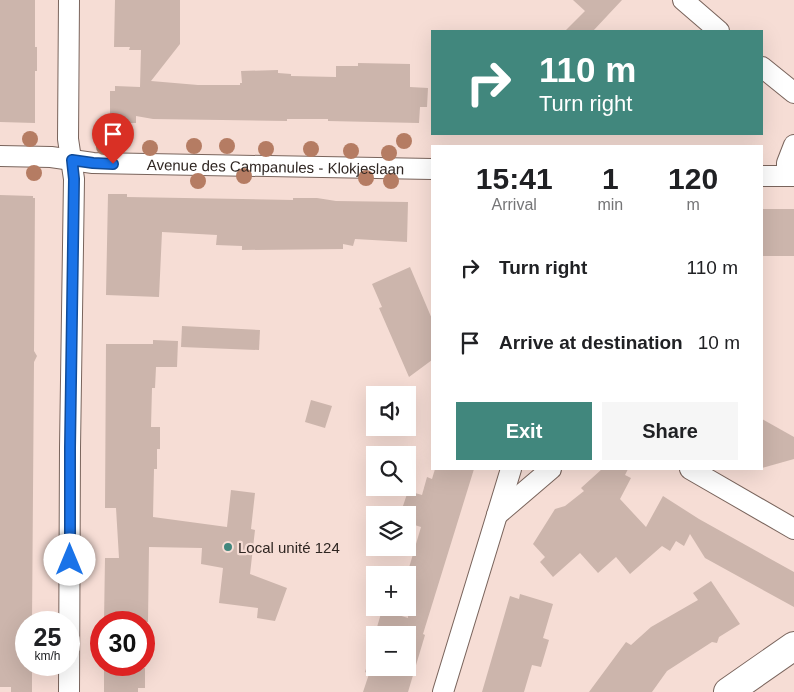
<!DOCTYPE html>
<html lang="en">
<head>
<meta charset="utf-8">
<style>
	body { margin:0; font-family:Helvetica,sans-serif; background:#f6f6f6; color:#202124; height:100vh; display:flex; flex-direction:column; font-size:19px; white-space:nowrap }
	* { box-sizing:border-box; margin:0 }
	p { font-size:16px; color:#757577 }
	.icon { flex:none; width:28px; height:28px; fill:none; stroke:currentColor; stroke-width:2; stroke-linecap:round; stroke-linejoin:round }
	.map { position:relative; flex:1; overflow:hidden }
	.drawer { position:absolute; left:431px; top:145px; width:332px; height:325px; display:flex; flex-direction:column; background:#fff; border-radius:0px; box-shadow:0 5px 20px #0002 }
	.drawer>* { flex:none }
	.top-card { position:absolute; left:431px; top:30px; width:332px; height:105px; border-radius:0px; box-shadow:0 5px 20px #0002; background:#41877d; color:#fff; overflow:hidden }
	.buttons { position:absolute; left:366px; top:386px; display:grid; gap:10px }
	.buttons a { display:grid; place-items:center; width:50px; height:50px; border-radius:0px; background:#fff; box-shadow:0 5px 20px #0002; font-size:25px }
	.speed { position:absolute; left:15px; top:611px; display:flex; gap:10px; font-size:25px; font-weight:700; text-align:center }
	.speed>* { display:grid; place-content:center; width:65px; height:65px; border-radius:50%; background:#fff; box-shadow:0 5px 20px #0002; line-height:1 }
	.speed small { font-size:12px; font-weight:400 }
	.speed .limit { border:8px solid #d22; background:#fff; color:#111 }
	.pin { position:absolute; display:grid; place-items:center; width:42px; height:42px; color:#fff; margin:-51px -21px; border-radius:50% 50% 50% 0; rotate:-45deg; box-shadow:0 0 5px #0007 }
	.pin .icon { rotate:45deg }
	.me { position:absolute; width:55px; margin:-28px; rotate:0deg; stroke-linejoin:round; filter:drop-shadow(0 0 4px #0008) }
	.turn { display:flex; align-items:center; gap:18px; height:105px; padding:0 25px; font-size:22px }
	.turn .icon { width:65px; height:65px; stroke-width:2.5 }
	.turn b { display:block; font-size:35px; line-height:42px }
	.eta { display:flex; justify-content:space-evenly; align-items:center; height:85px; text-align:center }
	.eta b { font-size:30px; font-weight:700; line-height:35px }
	.action { display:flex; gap:10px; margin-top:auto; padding:10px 25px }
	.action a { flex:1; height:58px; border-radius:0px; background:#41877d; color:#fff; font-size:20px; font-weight:700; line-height:58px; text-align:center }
	.action a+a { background:#f6f6f6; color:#202124 }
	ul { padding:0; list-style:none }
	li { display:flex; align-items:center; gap:15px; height:75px; padding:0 25px }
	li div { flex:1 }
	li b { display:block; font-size:19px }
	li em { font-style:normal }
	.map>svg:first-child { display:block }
	.building { fill:#ccb5ac }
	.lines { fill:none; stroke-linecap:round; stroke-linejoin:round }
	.street-casing { stroke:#79645c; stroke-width:22 }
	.secondary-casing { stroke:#79645c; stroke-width:30 }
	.street { stroke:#fff; stroke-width:20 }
	.secondary { stroke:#fff; stroke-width:28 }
	.tree { fill:#b57c63 }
	.route-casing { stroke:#114b97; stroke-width:12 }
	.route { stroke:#1a73e8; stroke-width:9 }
	.poi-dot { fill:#41877d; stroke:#f6ddd5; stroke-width:2 }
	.labels { text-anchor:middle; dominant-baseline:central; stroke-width:4.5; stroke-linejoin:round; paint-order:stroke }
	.street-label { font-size:15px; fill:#2f2622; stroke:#f6ddd5 }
	.poi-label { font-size:15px; fill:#2f2622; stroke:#f6ddd5; text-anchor:start }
</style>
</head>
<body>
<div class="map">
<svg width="794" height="692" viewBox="0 0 794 692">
	<rect width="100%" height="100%" fill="#f6ddd5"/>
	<g class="building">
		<polygon points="0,0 35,0 35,47 37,47 37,71 35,71 35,123 0,122"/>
		<polygon points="115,0 180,0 180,44 151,81 198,85 240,85 240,83 242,83 241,71 278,70 278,73 291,74 291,76 336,77 336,66 358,66 358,63 410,64 410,87 428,88 427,107 420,107 419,123 328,121 328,119 287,119 287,121 153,119 136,116 136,123 110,123 110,91 115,91 115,86 140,87 141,50 129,50 130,47 114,47"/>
		<polygon points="573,0 622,0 593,31 565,31 585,11"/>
		<polygon points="108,194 127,194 127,197 293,200 293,198 317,198 336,201 408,202 407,242 355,239 353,246 343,244 343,249 242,250 242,246 216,245 217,235 162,232 159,297 106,295"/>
		<polygon points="0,195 33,196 33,198 35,198 34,351 37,356 34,362 32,622 26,622 26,665 32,665 32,692 11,692 11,687 0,687"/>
		<rect x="762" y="209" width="32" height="47"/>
		<polygon points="410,267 432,319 432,360 409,377 379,308 382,307 372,284"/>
		<polygon points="182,326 260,330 259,350 181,347"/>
		<polygon points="153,340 178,341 177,367 156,367 155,388 152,388 151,427 160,427 160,449 157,449 157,469 154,469 153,517 227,527 231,490 255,493 251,529 255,530 250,574 287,588 275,621 257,618 258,608 219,603 223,568 201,564 202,548 149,547 148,622 104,622 105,558 119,558 116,508 105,508 106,344 153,344"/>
		<polygon points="311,400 332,406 325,428 305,422"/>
		<polygon points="762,419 794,437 794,459 762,468"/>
		<polygon points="435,469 474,469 423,634 425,635 408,692 363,692 369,674 365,672 375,640 375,668 408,668 408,635 376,635 375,634 382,610 408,618 408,571 421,527 408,523 408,515 400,515 408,491 422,495 427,477 432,479"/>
		<polygon points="602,469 628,469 625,475 631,478 620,499 646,527 663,496 699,519 794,572 794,607 705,558 690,534 684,546 676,541 670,551 662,546 630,574 616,557 598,573 580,553 553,577 540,562 545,557 533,544 555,509 565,506 584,491 581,488"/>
		<polygon points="711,581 740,624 719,637 717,643 712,642 667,671 652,692 589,692 626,642 631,645 651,627 698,600 693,593"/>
		<polygon points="520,594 553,604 543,638 549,640 541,667 532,665 524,692 482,692 510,596 519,599"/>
		<polygon points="104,665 138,665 138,668 145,668 145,688 138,688 138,692 104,692"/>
	</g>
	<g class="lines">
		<g class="street-casing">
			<g id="street">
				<polyline points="69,0 68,139 74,179 70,448 69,692"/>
				<polyline points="683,0 719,31"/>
				<polyline points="762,67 794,93"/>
				<path id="s1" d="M0 156 51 157 93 163 432 169"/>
				<polyline points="762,176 794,176"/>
				<polyline points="787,176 787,163 794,145"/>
				<polyline points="690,469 794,529"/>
				<polyline points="497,515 551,469"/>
				<polyline points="443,692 511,469"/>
			</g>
		</g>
		<g class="secondary-casing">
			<polyline id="secondary" points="728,692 794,646"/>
		</g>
		<use href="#street" class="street"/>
		<use href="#secondary" class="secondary"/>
	</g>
	<g class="tree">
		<circle cx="30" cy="139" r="8"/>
		<circle cx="404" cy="141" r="8"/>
		<circle cx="194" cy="146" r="8"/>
		<circle cx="227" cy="146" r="8"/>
		<circle cx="104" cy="147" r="8"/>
		<circle cx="150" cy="148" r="8"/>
		<circle cx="266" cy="149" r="8"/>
		<circle cx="311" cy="149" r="8"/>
		<circle cx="351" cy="151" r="8"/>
		<circle cx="389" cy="153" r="8"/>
		<circle cx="34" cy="173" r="8"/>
		<circle cx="244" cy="176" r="8"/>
		<circle cx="366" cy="178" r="8"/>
		<circle cx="198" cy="181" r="8"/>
		<circle cx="391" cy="181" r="8"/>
	</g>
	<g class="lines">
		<g class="route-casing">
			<polyline id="route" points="70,560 70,448 74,179 72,160 93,163 113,164"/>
		</g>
		<use href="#route" class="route"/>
	</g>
	<circle class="poi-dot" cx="228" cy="547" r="5"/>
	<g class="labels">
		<g class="street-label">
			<text stroke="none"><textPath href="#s1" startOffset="276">Avenue des Campanules - Klokjeslaan</textPath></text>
		</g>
		<g class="poi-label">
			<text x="238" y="547">Local unité 124</text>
		</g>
	</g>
</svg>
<div class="buttons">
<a><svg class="icon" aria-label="sound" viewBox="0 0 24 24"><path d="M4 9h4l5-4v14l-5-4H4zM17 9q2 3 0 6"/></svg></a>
<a><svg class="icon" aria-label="search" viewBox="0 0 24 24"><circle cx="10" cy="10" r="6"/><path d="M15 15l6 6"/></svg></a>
<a><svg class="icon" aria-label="layers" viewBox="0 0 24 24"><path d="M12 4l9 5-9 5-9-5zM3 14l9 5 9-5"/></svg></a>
<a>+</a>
<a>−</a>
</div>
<div class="speed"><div>25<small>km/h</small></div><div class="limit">30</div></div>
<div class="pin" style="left:113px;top:164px;background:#d93025"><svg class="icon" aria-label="arrive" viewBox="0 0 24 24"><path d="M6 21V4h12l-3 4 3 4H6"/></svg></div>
<svg class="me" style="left:70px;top:560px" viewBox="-20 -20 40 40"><circle r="19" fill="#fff"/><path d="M0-13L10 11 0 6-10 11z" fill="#1a73e8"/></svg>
<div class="top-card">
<div class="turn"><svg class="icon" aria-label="right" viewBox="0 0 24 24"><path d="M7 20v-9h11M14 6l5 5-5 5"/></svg><div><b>110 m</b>Turn right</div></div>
</div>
<section class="drawer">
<div class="eta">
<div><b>15:41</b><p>Arrival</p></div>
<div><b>1</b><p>min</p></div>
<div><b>120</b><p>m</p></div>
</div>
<ul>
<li><svg class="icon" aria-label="right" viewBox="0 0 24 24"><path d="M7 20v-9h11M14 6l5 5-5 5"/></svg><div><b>Turn right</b></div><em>110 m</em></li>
<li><svg class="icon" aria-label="arrive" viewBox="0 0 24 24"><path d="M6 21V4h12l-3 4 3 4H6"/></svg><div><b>Arrive at destination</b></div><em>10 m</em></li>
</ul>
<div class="action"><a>Exit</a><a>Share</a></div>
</section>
</div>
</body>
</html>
